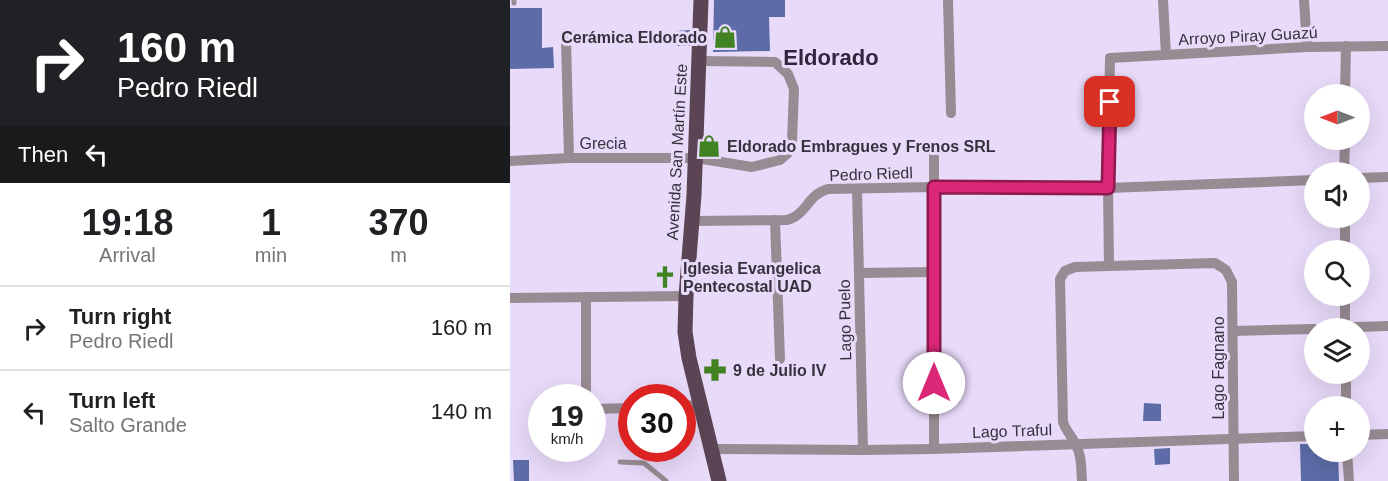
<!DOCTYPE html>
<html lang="en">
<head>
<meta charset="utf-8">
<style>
	body { margin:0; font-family:Helvetica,sans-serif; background:#f6f6f6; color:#202124; height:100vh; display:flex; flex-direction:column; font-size:22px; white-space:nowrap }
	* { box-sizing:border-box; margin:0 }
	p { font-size:20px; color:#757577 }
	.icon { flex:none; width:33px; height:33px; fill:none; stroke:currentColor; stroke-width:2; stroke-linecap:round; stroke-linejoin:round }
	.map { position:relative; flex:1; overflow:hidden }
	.sheet { display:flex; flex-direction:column; background:#fff; width:510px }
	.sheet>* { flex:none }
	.hud { background:#202124; color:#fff; overflow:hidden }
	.needle { width:39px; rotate:270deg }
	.controls { position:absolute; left:794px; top:84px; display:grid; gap:12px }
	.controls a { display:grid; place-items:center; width:66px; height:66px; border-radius:50%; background:#fff; box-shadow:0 6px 24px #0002; font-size:30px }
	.speed { position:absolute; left:18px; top:384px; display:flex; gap:12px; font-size:30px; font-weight:700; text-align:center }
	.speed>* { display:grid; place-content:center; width:78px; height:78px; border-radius:50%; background:#fff; box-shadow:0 6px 24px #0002; line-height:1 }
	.speed small { font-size:15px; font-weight:400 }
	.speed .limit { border:9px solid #d22; background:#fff; color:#111 }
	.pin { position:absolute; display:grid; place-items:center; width:51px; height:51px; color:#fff; margin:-26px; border-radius:12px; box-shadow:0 3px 9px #0006 }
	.me { position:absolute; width:66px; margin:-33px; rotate:0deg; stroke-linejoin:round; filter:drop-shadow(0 0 4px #0008) }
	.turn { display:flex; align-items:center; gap:21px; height:126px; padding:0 18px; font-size:27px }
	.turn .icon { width:78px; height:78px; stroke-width:2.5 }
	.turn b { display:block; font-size:42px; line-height:51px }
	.then { display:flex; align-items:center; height:57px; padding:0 18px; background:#0003; gap:12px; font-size:22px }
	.eta { display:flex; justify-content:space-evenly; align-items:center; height:102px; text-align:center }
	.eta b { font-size:36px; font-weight:800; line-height:42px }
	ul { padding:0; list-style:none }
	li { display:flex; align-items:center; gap:18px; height:84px; padding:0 18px; border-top:2px solid #e0e0e0 }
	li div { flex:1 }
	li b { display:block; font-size:22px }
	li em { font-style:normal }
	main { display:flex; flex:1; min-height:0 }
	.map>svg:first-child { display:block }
	.building { fill:#5d6ca8 }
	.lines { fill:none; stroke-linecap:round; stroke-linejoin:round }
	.lane { stroke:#988b93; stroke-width:5 }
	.street { stroke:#988b93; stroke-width:10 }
	.primary { stroke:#5b4554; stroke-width:15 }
	.route-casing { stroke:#8e194d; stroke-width:15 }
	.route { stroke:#db2777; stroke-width:10 }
	.labels { text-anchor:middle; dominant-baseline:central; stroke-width:6; stroke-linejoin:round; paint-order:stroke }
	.street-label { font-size:16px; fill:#37313d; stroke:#e8daf9 }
	.poi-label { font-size:16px; font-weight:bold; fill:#37313d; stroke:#e8daf9; text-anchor:start }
	.district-label { font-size:22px; font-weight:bold; fill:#30253c; stroke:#e8daf9 }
</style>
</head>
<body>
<main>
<section class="sheet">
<div class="hud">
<div class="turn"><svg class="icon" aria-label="right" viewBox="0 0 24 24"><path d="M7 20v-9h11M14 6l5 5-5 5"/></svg><div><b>160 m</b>Pedro Riedl</div></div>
<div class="then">Then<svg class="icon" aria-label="left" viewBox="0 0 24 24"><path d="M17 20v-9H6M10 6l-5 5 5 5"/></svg></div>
</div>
<div class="eta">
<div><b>19:18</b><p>Arrival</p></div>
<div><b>1</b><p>min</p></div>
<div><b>370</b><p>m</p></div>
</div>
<ul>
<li><svg class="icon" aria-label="right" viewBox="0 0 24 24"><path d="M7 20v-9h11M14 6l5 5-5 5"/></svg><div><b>Turn right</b><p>Pedro Riedl</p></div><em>160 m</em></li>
<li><svg class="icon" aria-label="left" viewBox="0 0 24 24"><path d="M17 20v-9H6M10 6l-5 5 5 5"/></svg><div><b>Turn left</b><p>Salto Grande</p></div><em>140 m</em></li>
</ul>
</section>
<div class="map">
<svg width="878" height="481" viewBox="0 0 878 481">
	<rect width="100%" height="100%" fill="#e8daf9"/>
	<g class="building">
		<polygon points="204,0 275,0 275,17 259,17 260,51 203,52"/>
		<polygon points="0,8 32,8 32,48 43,47 44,68 0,69"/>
		<polygon points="180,30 180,46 167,46 166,31"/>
		<polygon points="634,403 651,404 651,421 633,421"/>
		<polygon points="790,444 804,444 804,452 828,452 829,481 791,481"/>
		<polygon points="660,448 660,464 645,465 644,449"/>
		<polygon points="3,460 19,460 19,481 4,481"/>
	</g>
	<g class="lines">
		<g class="lane">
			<polyline points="4,0 4,3"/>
			<polyline points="110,462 134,463 156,481"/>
		</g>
		<g class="street">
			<polyline points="438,0 441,113"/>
			<polyline points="653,0 656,55"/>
			<polyline points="794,0 797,47"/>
			<polyline points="56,41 59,158"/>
			<polyline points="835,94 836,46"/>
			<polyline points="0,161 59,158 186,158 242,167 270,160 277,154 282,142 284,89 278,74 265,62 189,61"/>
			<polyline points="834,172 835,140"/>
			<polyline points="849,178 878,177"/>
			<polyline points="347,189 353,450"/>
			<polyline points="835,218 835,250"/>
			<polyline points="265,220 270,359"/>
			<path d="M182 221 277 220C280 219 283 218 286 216 300 206 299 195 318 189L424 187 598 188 804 180"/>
			<polyline points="599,266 598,188 600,58 797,47 878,46"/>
			<polyline points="349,273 424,272"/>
			<polyline points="835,296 835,328"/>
			<polyline points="0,298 176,296"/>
			<polyline points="814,328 878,326"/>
			<polyline points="723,331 804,329"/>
			<polyline points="836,374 836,406"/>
			<polyline points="76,398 76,297"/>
			<polyline points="172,406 191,405"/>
			<polyline points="82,409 122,408"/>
			<polyline points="849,435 878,434"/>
			<polyline points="202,449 353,450 424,449 804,436"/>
			<polyline points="424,449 424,149"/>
			<polyline points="837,452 839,481"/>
			<path d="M572 481C571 468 572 455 565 443 561 435 556 431 553 422L550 279 555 271 565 267 705 263 716 270 722 282 724 481"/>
		</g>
		<polyline class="primary" points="191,0 184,195 176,296 175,332 179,358 209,481"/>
	</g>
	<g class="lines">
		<g class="route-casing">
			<polyline id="route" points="424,383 424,187 598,188 600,102"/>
		</g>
		<use href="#route" class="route"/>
	</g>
	<defs>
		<g id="shop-bare" transform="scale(1.8)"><path d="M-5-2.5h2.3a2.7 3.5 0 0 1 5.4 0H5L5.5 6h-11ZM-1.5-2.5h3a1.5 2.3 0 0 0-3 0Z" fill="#418223" stroke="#e8daf9" stroke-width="2.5" paint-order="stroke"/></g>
		<g id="church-bare" transform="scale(1.8)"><path d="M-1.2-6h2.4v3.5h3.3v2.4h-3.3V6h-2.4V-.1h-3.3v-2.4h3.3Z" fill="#418223" stroke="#e8daf9" stroke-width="2.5" paint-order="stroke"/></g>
		<g id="pharmacy-bare" transform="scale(1.8)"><path d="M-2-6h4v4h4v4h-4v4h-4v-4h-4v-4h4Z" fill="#418223" stroke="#e8daf9" stroke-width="2.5" paint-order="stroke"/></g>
	</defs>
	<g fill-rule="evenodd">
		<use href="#shop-bare" x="215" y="37"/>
		<use href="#shop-bare" x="199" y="146"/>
		<use href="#church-bare" x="155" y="277"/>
		<use href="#pharmacy-bare" x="205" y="370"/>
	</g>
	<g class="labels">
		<g class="street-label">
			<text transform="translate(738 36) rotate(-3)">Arroyo Piray Guazú</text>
			<text x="93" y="143">Grecia</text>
			<text transform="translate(167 152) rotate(-87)">Avenida San Martín Este</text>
			<text transform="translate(361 174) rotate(-2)">Pedro Riedl</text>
			<text transform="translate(335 320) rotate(-91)">Lago Puelo</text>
			<text transform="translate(708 368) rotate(-90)">Lago Fagnano</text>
			<text transform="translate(502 431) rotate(-2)">Lago Traful</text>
		</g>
		<g class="poi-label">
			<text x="197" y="37" text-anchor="end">Cerámica Eldorado</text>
			<text x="217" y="146">Eldorado Embragues y Frenos SRL</text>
			<text x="173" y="268">Iglesia Evangelica<tspan x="173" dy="18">Pentecostal UAD</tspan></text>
			<text x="223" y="370">9 de Julio IV</text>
		</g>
		<g class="district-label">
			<text x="321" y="57">Eldorado</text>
		</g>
	</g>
</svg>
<div class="controls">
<a><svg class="needle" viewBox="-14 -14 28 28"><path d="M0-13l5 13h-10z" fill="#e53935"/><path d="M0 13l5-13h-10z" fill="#757577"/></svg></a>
<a><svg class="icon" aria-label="sound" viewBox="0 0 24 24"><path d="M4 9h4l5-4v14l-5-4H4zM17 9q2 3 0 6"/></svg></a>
<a><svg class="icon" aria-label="search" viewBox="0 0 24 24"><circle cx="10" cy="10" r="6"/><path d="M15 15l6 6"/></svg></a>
<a><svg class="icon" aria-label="layers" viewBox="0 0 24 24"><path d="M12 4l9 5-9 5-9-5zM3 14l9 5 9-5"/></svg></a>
<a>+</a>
</div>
<div class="speed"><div>19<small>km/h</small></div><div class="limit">30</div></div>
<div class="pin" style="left:600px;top:102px;background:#d93025"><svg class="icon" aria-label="arrive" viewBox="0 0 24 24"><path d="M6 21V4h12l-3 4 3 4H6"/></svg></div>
<svg class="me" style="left:424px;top:383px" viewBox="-20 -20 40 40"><circle r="19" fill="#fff"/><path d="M0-13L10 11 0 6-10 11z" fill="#db2777"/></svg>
</div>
</main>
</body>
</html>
